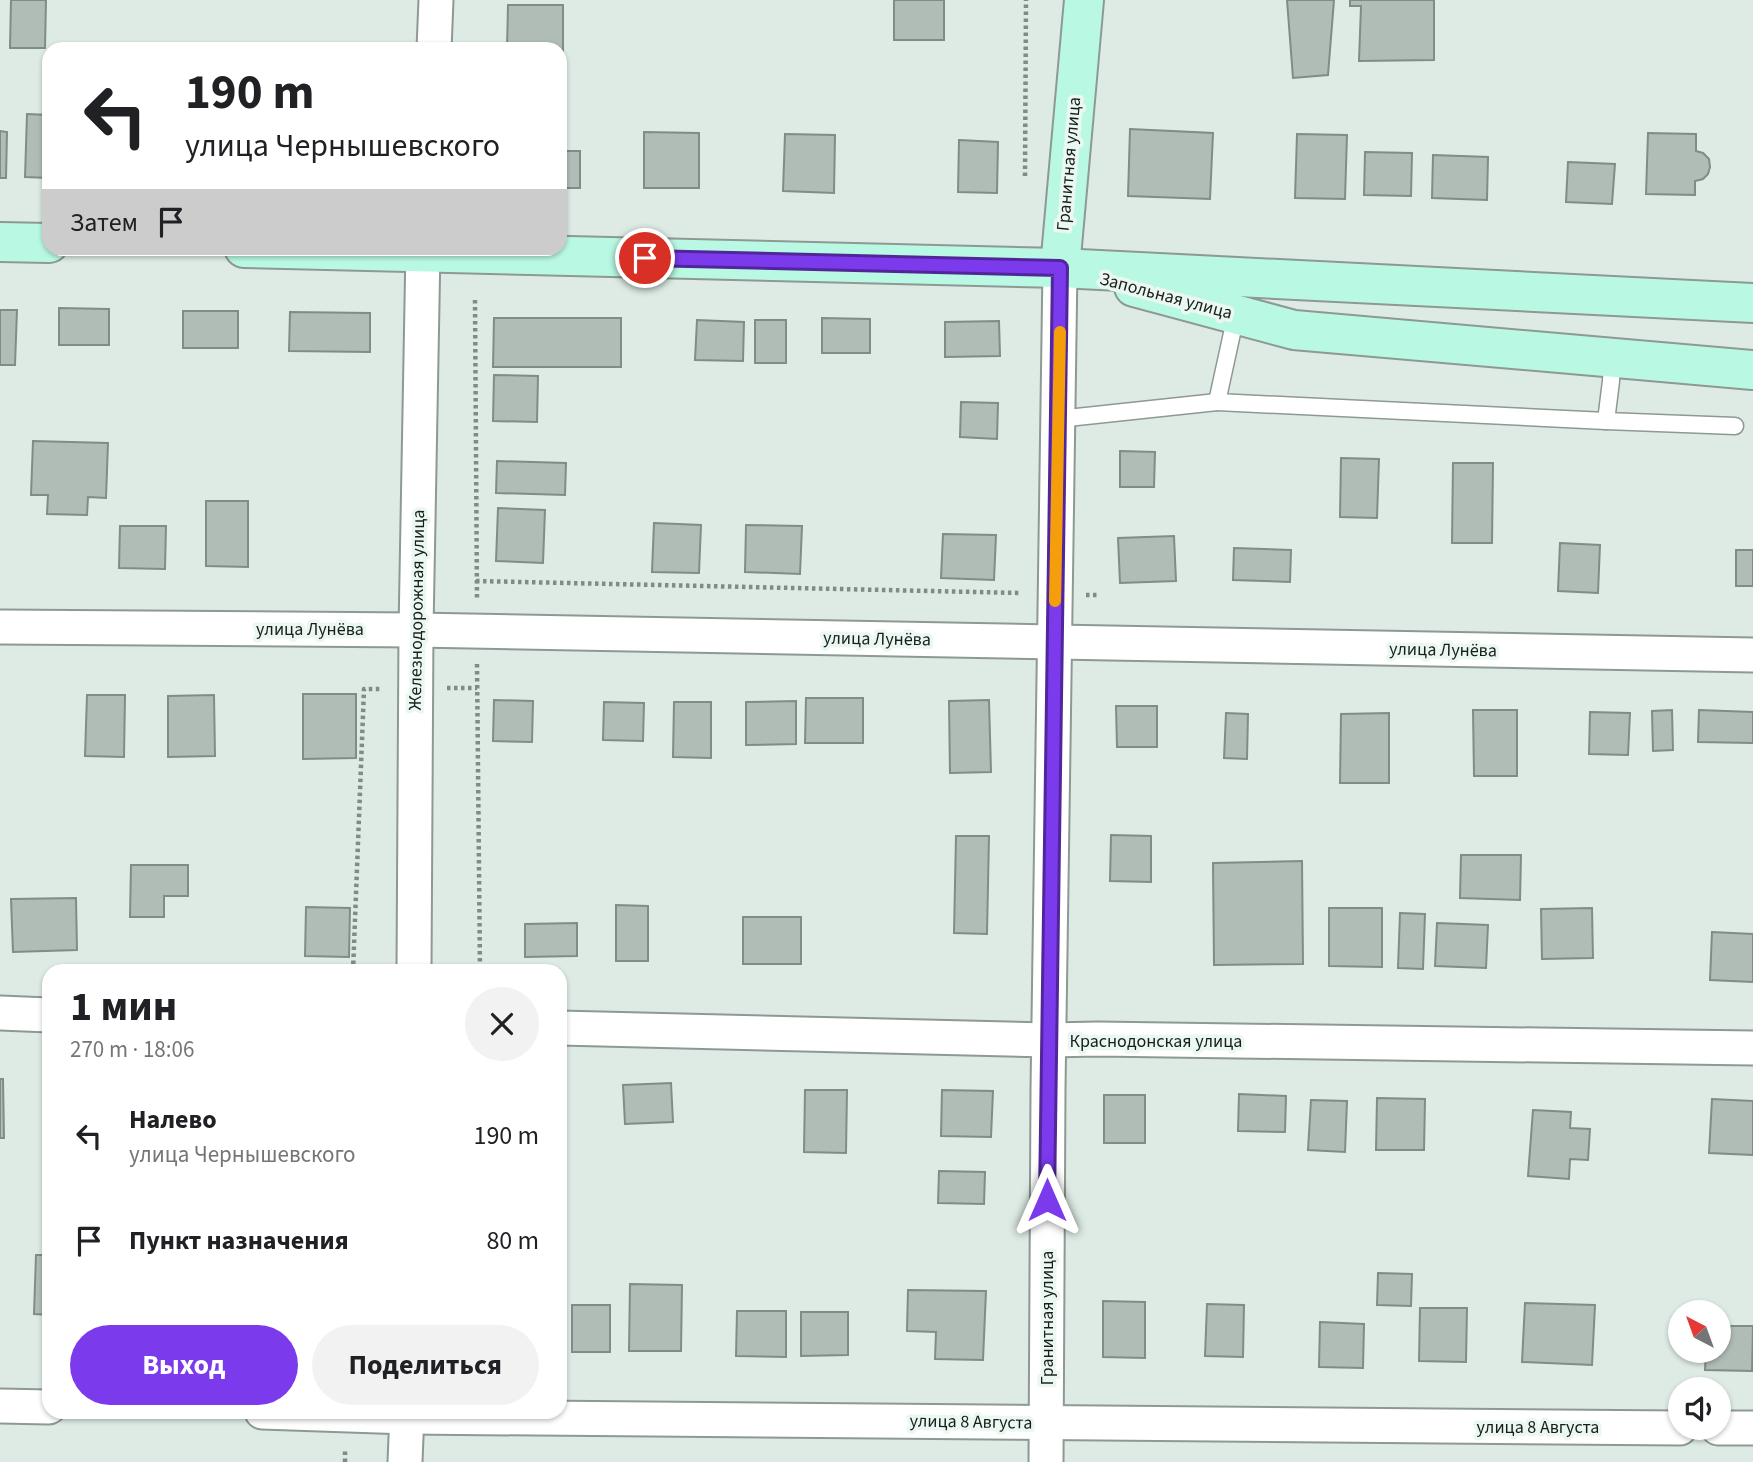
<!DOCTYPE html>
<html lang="ru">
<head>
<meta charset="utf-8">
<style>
	body { margin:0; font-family:"Source Sans 3",sans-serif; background:#f2f2f2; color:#202124; height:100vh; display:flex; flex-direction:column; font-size:26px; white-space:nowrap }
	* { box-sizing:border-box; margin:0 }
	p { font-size:23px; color:#757577 }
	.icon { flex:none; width:38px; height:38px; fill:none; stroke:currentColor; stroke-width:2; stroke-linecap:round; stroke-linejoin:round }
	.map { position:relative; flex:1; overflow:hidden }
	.details { position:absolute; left:42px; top:964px; width:525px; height:455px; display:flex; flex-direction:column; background:#fff; border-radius:21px; box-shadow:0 2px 5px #0004 }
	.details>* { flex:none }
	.banner { position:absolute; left:42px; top:42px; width:525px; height:214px; border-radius:21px; box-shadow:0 2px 5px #0004; background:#fff; color:#202124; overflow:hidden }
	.needle { width:46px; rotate:319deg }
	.controls { position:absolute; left:1668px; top:1300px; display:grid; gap:14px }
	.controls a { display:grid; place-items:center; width:63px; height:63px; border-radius:50%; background:#fff; box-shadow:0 2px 5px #0004; font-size:35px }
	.pin { position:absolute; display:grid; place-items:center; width:60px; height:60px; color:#fff; margin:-30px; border:4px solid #fff; border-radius:50%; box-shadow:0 2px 7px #0007 }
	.me { position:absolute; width:77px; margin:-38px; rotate:0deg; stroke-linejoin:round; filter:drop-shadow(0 0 5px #0008) }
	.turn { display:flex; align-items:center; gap:24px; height:147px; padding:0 28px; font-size:32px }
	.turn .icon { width:91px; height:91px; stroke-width:2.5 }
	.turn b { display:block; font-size:49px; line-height:60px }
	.then { display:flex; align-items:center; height:66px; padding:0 28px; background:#0003; gap:14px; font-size:26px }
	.round { display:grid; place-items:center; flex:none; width:74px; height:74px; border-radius:37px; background:#f2f2f2 }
	.summary { display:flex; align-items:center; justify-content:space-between; height:119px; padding:0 28px }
	h1 { font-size:42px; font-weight:700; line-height:52px }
	.action { display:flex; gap:14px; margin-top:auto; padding:14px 28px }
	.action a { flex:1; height:80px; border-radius:42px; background:#7c3aed; color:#fff; font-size:28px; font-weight:700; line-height:80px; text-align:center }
	.action a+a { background:#f2f2f2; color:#202124 }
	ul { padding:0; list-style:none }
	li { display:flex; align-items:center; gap:21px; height:105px; padding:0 28px }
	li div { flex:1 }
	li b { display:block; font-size:26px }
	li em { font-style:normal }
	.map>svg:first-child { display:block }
	.building { fill:#b0bdb6; stroke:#808c86; stroke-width:2 }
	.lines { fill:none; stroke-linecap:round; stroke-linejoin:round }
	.lane-casing { stroke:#8d9992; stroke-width:19 }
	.street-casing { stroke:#8d9992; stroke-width:37 }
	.secondary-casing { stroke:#8d9992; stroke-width:42 }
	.path { stroke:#818a85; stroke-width:4.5; stroke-dasharray:3.5 3.5; stroke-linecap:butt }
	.lane { stroke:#fff; stroke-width:16 }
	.street { stroke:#fff; stroke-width:33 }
	.secondary { stroke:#b9f9e3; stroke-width:38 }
	.route-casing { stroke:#51269a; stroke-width:18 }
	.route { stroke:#7c3aed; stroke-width:12 }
	.slow { stroke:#f59e0b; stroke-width:12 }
	.labels { text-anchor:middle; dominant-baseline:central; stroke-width:7; stroke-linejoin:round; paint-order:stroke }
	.street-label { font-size:18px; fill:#191e1b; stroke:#ebf8f1 }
</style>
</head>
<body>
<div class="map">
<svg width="1753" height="1462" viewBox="0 0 1753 1462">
	<rect width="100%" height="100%" fill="#deebe4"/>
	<g class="building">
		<polygon points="11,0 46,0 45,48 10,48"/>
		<rect x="894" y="0" width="50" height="40"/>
		<polygon points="1287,0 1334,0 1328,75 1293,78"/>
		<polygon points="1350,0 1434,0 1434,60 1359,61 1361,6 1350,6"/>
		<polygon points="508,5 563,5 563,78 560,78 560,49 507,49"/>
		<polygon points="27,114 49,115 49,178 25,177"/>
		<polygon points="1130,129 1213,133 1210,199 1128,196"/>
		<polygon points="0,131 7,132 6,178 0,178"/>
		<polygon points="644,132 699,133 699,188 644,188"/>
		<polygon points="1648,133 1696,134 1696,151 1703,153 1709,159 1710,167 1708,174 1703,179 1695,181 1695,195 1646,194"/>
		<polygon points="785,134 835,135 834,193 783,191"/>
		<polygon points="1297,134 1347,135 1345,199 1295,198"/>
		<polygon points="959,140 998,142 997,193 958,192"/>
		<rect x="560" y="151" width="20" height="37"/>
		<polygon points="1365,152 1412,153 1411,196 1364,195"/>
		<polygon points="1433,155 1488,157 1487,200 1432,198"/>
		<polygon points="1568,162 1615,164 1612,204 1566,202"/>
		<polygon points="59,308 109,309 109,345 59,345"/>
		<polygon points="0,310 17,310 15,365 0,365"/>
		<rect x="183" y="311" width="55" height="37"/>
		<polygon points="290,312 370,313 370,352 289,351"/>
		<polygon points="494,318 621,318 621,367 493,367"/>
		<polygon points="822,318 870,319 870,353 822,353"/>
		<polygon points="697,320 744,322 743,361 695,360"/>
		<rect x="755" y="320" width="31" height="43"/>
		<polygon points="999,321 1000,356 945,357 945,322"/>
		<polygon points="494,375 538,376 537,422 493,421"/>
		<polygon points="961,402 998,403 997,439 960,437"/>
		<polygon points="33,441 108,443 106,498 88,497 87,515 47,514 48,495 31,495"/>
		<polygon points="1120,451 1155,452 1154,487 1120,487"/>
		<polygon points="1341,458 1379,459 1377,518 1340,517"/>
		<polygon points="497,461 566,463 565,495 496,493"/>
		<polygon points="1453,463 1493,463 1492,543 1452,543"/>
		<polygon points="206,501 248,501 248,567 206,566"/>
		<polygon points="498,508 545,510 543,563 496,561"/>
		<polygon points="654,523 701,525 699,573 652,572"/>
		<polygon points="746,525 802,526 800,574 745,572"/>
		<polygon points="120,526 166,526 165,569 119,568"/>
		<polygon points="943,534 996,535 994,580 941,578"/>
		<polygon points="1174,536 1176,581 1120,583 1118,538"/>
		<polygon points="1560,543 1600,545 1598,593 1558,591"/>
		<polygon points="1234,548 1291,550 1290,582 1233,580"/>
		<rect x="1736" y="550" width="17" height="36"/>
		<polygon points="303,694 356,694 356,758 303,759"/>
		<polygon points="87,695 125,695 124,757 85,756"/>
		<polygon points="214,695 215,756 168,757 168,696"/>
		<polygon points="806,698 863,698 863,743 805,743"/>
		<polygon points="494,700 533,701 532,742 493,741"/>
		<polygon points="989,700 991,772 950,773 949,701"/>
		<polygon points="796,701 796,744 746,745 746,702"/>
		<polygon points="604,702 644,703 643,741 603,740"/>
		<polygon points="674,702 711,702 711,758 673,757"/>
		<polygon points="1116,706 1157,706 1157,747 1117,747"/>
		<polygon points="1473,710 1517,710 1517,776 1474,776"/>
		<polygon points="1672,710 1673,750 1653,751 1652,711"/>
		<polygon points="1699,710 1753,712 1753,743 1698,742"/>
		<polygon points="1590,712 1630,713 1628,755 1589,754"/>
		<polygon points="1226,713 1248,714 1247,759 1224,758"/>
		<polygon points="1389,713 1389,783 1340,783 1341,714"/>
		<polygon points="1111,835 1151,836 1151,882 1110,881"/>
		<polygon points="956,836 989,836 987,934 954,933"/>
		<polygon points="1461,855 1521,855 1520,900 1460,898"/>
		<polygon points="1302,861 1303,964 1214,965 1213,863"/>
		<polygon points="131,865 188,865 188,896 164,896 164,917 130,917"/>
		<polygon points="76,898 77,950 13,952 11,899"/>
		<polygon points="616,905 648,906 648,961 616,961"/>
		<polygon points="306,907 350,908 349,957 305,956"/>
		<polygon points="1329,908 1382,908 1382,967 1329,966"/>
		<polygon points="1592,908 1593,958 1542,959 1541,909"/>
		<polygon points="1400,913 1425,914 1423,969 1398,968"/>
		<rect x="743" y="917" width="58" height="47"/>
		<polygon points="577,923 577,956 525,957 525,924"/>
		<polygon points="1437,923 1488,925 1486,968 1435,966"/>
		<polygon points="1712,932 1753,934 1753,982 1710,980"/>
		<polygon points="0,1079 3,1079 4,1138 0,1138"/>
		<polygon points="671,1083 673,1122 625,1124 623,1085"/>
		<polygon points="805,1090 847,1090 846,1153 804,1152"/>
		<polygon points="942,1090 993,1091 991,1137 941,1136"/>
		<polygon points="1239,1094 1286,1096 1285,1132 1238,1131"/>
		<rect x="1104" y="1095" width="41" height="48"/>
		<polygon points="1377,1098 1425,1099 1424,1150 1376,1150"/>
		<polygon points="1712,1099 1753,1101 1753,1155 1709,1153"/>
		<polygon points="1311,1100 1347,1101 1345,1152 1308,1150"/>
		<polygon points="1533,1110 1571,1112 1570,1128 1590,1129 1588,1160 1570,1159 1569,1179 1528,1176"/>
		<polygon points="939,1171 985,1172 984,1204 938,1203"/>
		<polygon points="36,1255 49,1255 49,1315 34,1314"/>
		<polygon points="1378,1273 1412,1274 1411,1306 1377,1305"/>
		<polygon points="630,1284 682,1285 681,1351 629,1351"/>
		<polygon points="908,1290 986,1291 983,1360 935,1359 936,1332 907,1331"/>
		<polygon points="1103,1301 1145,1302 1145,1358 1103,1357"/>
		<polygon points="1525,1303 1595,1305 1592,1365 1522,1362"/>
		<polygon points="1207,1304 1244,1305 1243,1357 1205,1356"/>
		<rect x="572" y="1305" width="38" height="47"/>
		<polygon points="1420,1308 1467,1308 1466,1362 1419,1361"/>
		<polygon points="737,1311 786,1311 786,1357 736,1356"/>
		<polygon points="801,1312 848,1312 848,1355 801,1356"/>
		<polygon points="1320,1322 1364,1324 1363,1368 1319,1367"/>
		<polygon points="1718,1326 1753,1326 1752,1371 1705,1370 1706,1351 1718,1351"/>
	</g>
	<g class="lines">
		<g class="lane-casing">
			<g id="lane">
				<polyline points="1236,315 1217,402 1606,421 1611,381 1612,358"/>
				<polyline points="1058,419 1217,402"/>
				<polyline points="1606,421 1735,426"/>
			</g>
		</g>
		<g class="street-casing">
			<g id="street">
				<polyline points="434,49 436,0"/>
				<polyline points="0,627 416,630 1753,655"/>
				<polyline points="414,971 416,630 423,248"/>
				<polyline points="0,1013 49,1015"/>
				<polyline points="560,1028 1049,1040 1098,1039 1753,1048"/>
				<polyline points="0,1406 49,1407"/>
				<polyline points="262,1412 407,1417 1680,1428"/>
				<polyline points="1718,1428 1753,1428"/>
				<polyline points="405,1462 407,1412"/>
				<polyline points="1046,1462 1048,1089 1060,268"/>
			</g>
		</g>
		<g class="secondary-casing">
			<g id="secondary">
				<polyline points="0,242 49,243"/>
				<polyline points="244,248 1060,268 1753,303"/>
				<polyline points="1060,268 1084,0"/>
				<polyline points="1134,287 1294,330 1753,370"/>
			</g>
		</g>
		<g class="path">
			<polyline points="1025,176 1026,0"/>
			<polyline points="475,300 477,599"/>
			<polyline points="476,581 1021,593"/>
			<polyline points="1086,595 1100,595"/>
			<polyline points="477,664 480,971"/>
			<polyline points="447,688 477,688"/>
			<polyline points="353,971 364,689 382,689"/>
			<polyline points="345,1462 345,1449"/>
		</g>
		<use href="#lane" class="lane"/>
		<use href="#street" class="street"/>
		<use href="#secondary" class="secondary"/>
	</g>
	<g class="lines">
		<g class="route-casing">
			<polyline id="route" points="645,258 1060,268 1047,1200"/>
		</g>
		<use href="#route" class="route"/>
		<polyline class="slow" points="1055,601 1060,332"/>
	</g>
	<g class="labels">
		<g class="street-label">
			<text transform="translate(1069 164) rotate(-85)">Гранитная улица</text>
			<text transform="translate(1166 296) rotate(15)">Запольная улица</text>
			<text transform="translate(417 610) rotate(-89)">Железнодорожная улица</text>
			<text x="310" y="629">улица Лунёва</text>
			<text transform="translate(877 639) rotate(1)">улица Лунёва</text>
			<text transform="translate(1443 650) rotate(1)">улица Лунёва</text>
			<text x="1156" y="1041">Краснодонская улица</text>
			<text transform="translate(1047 1318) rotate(-90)">Гранитная улица</text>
			<text transform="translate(971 1422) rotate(1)">улица 8 Августа</text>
			<text x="1538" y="1427">улица 8 Августа</text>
		</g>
	</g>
</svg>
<div class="controls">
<a><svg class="needle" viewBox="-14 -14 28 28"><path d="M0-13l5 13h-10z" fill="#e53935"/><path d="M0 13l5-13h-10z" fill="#757577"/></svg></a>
<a><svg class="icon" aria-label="sound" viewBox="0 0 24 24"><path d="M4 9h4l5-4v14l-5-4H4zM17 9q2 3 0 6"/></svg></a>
</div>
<div class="pin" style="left:645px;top:258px;background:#d93025"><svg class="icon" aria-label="arrive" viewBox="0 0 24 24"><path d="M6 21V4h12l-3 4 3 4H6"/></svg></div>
<svg class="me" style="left:1047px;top:1200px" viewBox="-20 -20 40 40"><path d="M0-17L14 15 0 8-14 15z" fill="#7c3aed" stroke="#fff" stroke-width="4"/></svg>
<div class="banner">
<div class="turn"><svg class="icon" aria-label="left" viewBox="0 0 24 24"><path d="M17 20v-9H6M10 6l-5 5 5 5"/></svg><div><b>190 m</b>улица Чернышевского</div></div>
<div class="then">Затем<svg class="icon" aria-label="arrive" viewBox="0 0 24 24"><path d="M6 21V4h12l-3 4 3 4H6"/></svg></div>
</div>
<section class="details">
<div class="summary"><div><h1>1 мин</h1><p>270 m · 18:06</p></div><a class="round"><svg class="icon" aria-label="close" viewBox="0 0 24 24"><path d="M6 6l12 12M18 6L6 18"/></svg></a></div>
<ul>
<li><svg class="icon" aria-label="left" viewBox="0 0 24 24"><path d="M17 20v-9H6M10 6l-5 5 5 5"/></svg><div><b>Налево</b><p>улица Чернышевского</p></div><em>190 m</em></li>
<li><svg class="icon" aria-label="arrive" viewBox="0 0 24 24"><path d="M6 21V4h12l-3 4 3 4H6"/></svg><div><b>Пункт назначения</b></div><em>80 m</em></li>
</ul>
<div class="action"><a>Выход</a><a>Поделиться</a></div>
</section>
</div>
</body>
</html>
